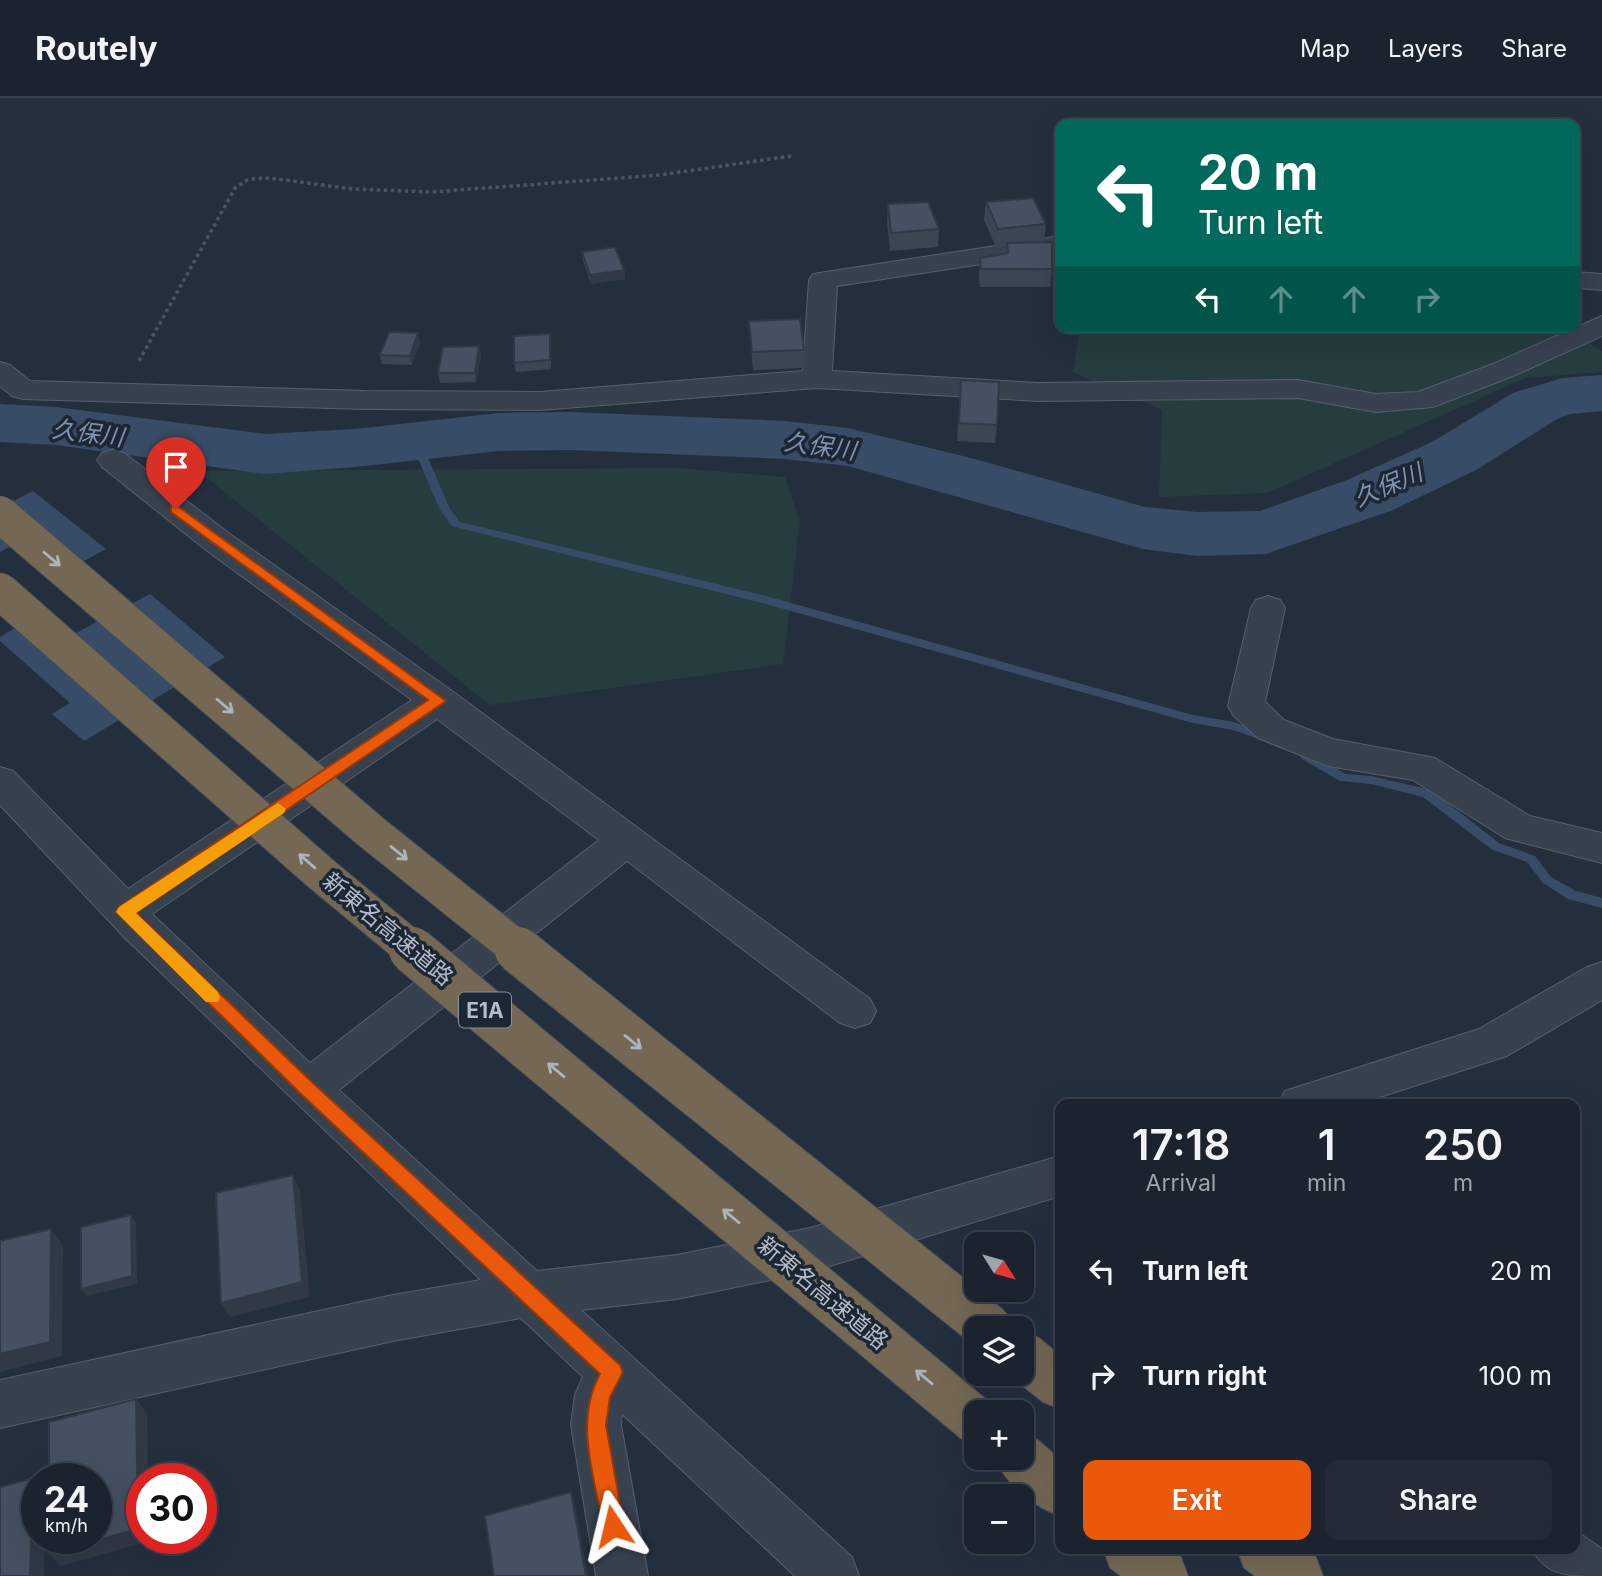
<!DOCTYPE html>
<html lang="en">
<head>
<meta charset="utf-8">
<style>
	body { margin:0; font-family:Inter,"Noto Sans JP",sans-serif; background:#242b36; color:#f1f3f6; height:100vh; display:flex; flex-direction:column; font-size:26px; white-space:nowrap }
	* { box-sizing:border-box; margin:0 }
	p { font-size:23px; color:#a0a4aa }
	.icon { flex:none; width:38px; height:38px; fill:none; stroke:currentColor; stroke-width:2; stroke-linecap:round; stroke-linejoin:round }
	.map { position:relative; flex:1; overflow:hidden }
	.side { position:absolute; left:1055px; top:1001px; width:525px; height:455px; display:flex; flex-direction:column; background:#1b232e; border-radius:14px; box-shadow:0 7px 28px #0002,0 0 0 2px #39404a }
	.side>* { flex:none }
	.top-card { position:absolute; left:1055px; top:21px; width:525px; height:214px; border-radius:14px; box-shadow:0 7px 28px #0002,0 0 0 2px #39404a; background:#00695c; color:#fff; overflow:hidden }
	.needle { width:46px; rotate:127deg }
	.buttons { position:absolute; left:964px; top:1134px; display:grid; gap:14px }
	.buttons a { display:grid; place-items:center; width:70px; height:70px; border-radius:14px; background:#1b232e; box-shadow:0 7px 28px #0002,0 0 0 2px #39404a; font-size:35px }
	.speed { position:absolute; left:21px; top:1365px; display:flex; gap:14px; font-size:35px; font-weight:700; text-align:center }
	.speed>* { display:grid; place-content:center; width:91px; height:91px; border-radius:50%; background:#1b232e; box-shadow:0 7px 28px #0002,0 0 0 2px #39404a; line-height:1 }
	.speed small { font-size:18px; font-weight:400 }
	.speed .limit { border:10px solid #d22; background:#fff; color:#111 }
	.pin { position:absolute; display:grid; place-items:center; width:60px; height:60px; color:#fff; margin:-72px -30px; border-radius:50% 50% 50% 0; rotate:-45deg; box-shadow:0 0 7px #0007 }
	.pin .icon { rotate:45deg }
	.me { position:absolute; width:77px; margin:-38px; rotate:350deg; stroke-linejoin:round; filter:drop-shadow(0 0 5px #0008) }
	.turn { display:flex; align-items:center; gap:24px; height:147px; padding:0 28px; font-size:32px }
	.turn .icon { width:91px; height:91px; stroke-width:2.5 }
	.turn b { display:block; font-size:49px; line-height:60px }
	.lanes { display:flex; align-items:center; height:66px; padding:0 28px; background:#0003; justify-content:center; gap:35px; direction:ltr }
	.lanes .off { opacity:.35 }
	.eta { display:flex; justify-content:space-evenly; align-items:center; height:119px; text-align:center }
	.eta b { font-size:42px; font-weight:600; line-height:49px }
	.primary-button { display:flex; gap:14px; margin-top:auto; padding:14px 28px }
	.primary-button a { flex:1; height:80px; border-radius:14px; background:#ea580c; color:#fff; font-size:28px; font-weight:600; line-height:80px; text-align:center }
	.primary-button a+a { background:#242b36; color:#f1f3f6 }
	ul { padding:0; list-style:none }
	li { display:flex; align-items:center; gap:21px; height:105px; padding:0 28px }
	li div { flex:1 }
	li b { display:block; font-size:26px }
	li em { font-style:normal }
	header { display:flex; align-items:center; gap:42px; box-sizing:border-box; height:98px; padding:0 35px; background:#1b232e; border-bottom:2px solid #39404a }
	header strong { font-size:33px }
	nav { display:flex; gap:38px; margin-inline-start:auto; font-size:24px }
	.map>svg:first-child { display:block }
	.green { fill:#263c3f }
	.water { fill:#394c67 }
	.lines { fill:none; stroke-linecap:round; stroke-linejoin:round }
	.stream { fill:#394c67; fill-rule:evenodd }
	.river { fill:#394c67; fill-rule:evenodd }
	.minor-casing { stroke:#565f6c; stroke-width:2 }
	.highway-casing { stroke:#434c59; stroke-width:2 }
	.path { stroke:#44595c; stroke-width:3.5; stroke-dasharray:3.5 3.5; stroke-linecap:butt }
	.minor { fill:#38414e; fill-rule:evenodd }
	.highway { fill:#746855; fill-rule:evenodd }
	.highway-bridge-far1-casing { stroke:#434c59; stroke-width:38; stroke-linecap:butt }
	.highway-bridge-casing { stroke:#434c59; stroke-width:48; stroke-linecap:butt }
	.highway-bridge-far1 { stroke:#746855; stroke-width:36 }
	.highway-bridge { stroke:#746855; stroke-width:46 }
	.wall { fill:#3b4654 }
	.shaded-wall { fill:#303945 }
	.building { fill:#455162; stroke:#303945; stroke-width:2 }
	.oneway { stroke:#aeb4bd }
	.route { fill:#ea580c; stroke:#983908; stroke-width:2 }
	.slow { fill:#f59e0b }
	.labels { text-anchor:middle; dominant-baseline:central; stroke-width:7; stroke-linejoin:round; paint-order:stroke }
	.shield { fill:#1d2633; stroke:#878f9c; stroke-width:2 }
	.shield-label { font-size:21px; font-weight:bold; fill:#b4bcc9 }
	.street-label { font-size:23px; fill:#b4bcc9; stroke:#1d2633 }
	.water-label { font-size:24px; font-style:italic; fill:#7c92b1; stroke:#1d2633 }
</style>
</head>
<body>
<header>
<strong>Routely</strong>
<nav><a>Map</a><a>Layers</a><a>Share</a></nav>
</header>
<div class="map">
<svg width="1602" height="1478" viewBox="0 0 1602 1478">
	<rect width="100%" height="100%" fill="#242f3e"/>
	<g class="green">
		<polygon points="1080,229 1561,229 1602,253 1602,274 1526,280 1267,395 1159,399 1162,312 1073,274"/>
		<polygon points="680,370 785,379 800,424 783,566 490,607 198,373"/>
	</g>
	<g class="water">
		<polygon points="33,393 106,451 51,481 13,447 0,454 0,410"/>
		<polygon points="150,496 225,559 84,643 52,616 70,605 0,543 0,539 42,513 72,537"/>
	</g>
	<g class="lines">
		<g class="stream">
			<polygon points="416,341 421,344 450,411 460,424 766,498 1193,617 1234,624 1271,637 1273,640 1267,644 1233,632 1193,625 766,506 452,428 440,412 411,344"/>
			<polygon points="1306,654 1346,676 1371,678 1431,692 1499,745 1535,758 1551,779 1576,793 1602,800 1602,810 1568,801 1543,785 1527,764 1491,751 1423,699 1371,686 1340,683 1302,661 1300,658"/>
		</g>
		<polygon class="river" points="1602,277 1602,313 1571,316 1557,321 1476,372 1393,412 1266,456 1197,458 1143,451 848,368 785,361 570,352 499,353 355,369 265,376 56,347 0,344 0,306 56,309 265,336 355,331 499,315 570,314 785,323 848,330 975,361 1145,409 1197,414 1260,413 1347,382 1432,344 1513,295 1562,280"/>
		<g class="minor-casing">
			<g id="minor">
				<polygon points="1060,138 1060,154 837,188 832,273 1038,285 1298,282 1376,296 1418,294 1493,266 1602,218 1602,238 1513,278 1433,309 1376,314 1298,300 1038,303 817,290 540,312 365,311 23,301 12,298 0,288 0,264 10,267 30,283 365,293 540,294 803,273 809,182 813,176"/>
				<polygon points="1575,174 1602,176 1602,192 1575,190"/>
				<path d="M113 352 124 355 230 436 452 593 870 901 876 913 870 925 855 930 840 925 627 763 339 992 537 1173 677 1157 810 1130 1060 1058V1098L810 1174 677 1201 581 1212 852 1459 859 1478H795L622 1316 621 1327 648 1478H596L571 1327 575 1297 583 1279 521 1220 393 1243 0 1330V1282L393 1197 481 1182 125 840 0 707V669L13 673 128 791 412 602 206 452 102 369 97 362 102 355ZM437 621 599 742 310 965 152 816Z"/>
				<polygon points="1268,498 1280,502 1285,510 1265,604 1284,622 1333,641 1435,660 1530,718 1602,735 1602,765 1505,740 1413,682 1328,668 1258,640 1233,617 1228,608 1251,510 1256,502"/>
				<polygon points="1602,864 1602,902 1507,958 1358,1006 1278,1006 1285,993 1479,931 1587,869"/>
				<path d="M1575 1432 1602 1451V1478C1567 1478 1546 1478 1532 1451H1575Z"/>
			</g>
		</g>
		<g class="highway-casing">
			<g id="highway">
				<polygon points="1022,1234 1039,1240 1060,1257 1060,1311 1043,1304 1007,1276 1022,1276"/>
				<path d="M1022 1336 1038 1342 1060 1361V1418C1034 1409 1005 1386 995 1360H1022Z"/>
				<polygon points="1103,1451 1170,1451 1181,1459 1188,1478 1121,1478 1110,1470"/>
				<polygon points="1237,1451 1305,1451 1316,1459 1323,1478 1255,1478 1244,1470"/>
			</g>
		</g>
		<polyline class="path" points="139,263 235,90 249,81 269,80 353,91 432,94 660,77 791,58"/>
		<use href="#minor" class="minor"/>
		<use href="#highway" class="highway"/>
		<g class="highway-bridge-far1-casing">
			<g id="highway-bridge-far1">
				<polyline points="0,416 370,733 520,853"/>
				<polyline points="0,493 319,774 414,853"/>
			</g>
		</g>
		<g class="highway-bridge-casing">
			<g id="highway-bridge">
				<polyline points="412,852 976,1323"/>
				<polyline points="518,852 989,1230"/>
			</g>
		</g>
		<use href="#highway-bridge-far1" class="highway-bridge-far1"/>
		<use href="#highway-bridge" class="highway-bridge"/>
	</g>
	<g class="wall">
		<polygon points="986,104 1046,126 1044,144 1052,171 1050,189 980,189 979,178 980,160 1006,155 1007,148 996,149 984,122"/>
		<polygon points="888,106 939,131 938,149 890,153 887,124"/>
		<polygon points="582,154 624,172 625,181 591,186 583,163"/>
		<polygon points="749,223 804,252 804,270 753,272"/>
		<polygon points="420,244 412,267 382,266 380,257"/>
		<polygon points="551,245 551,271 516,274 514,265"/>
		<polygon points="479,248 481,257 476,284 440,285 438,275"/>
		<polygon points="961,282 997,327 995,345 957,343"/>
	</g>
	<g class="shaded-wall">
		<polygon points="624,172 625,181 591,186 590,177"/>
		<polygon points="418,235 420,244 412,267 410,258"/>
		<polygon points="479,248 481,257 476,284 475,275"/>
		<polygon points="293,1077 300,1093 310,1199 230,1219 221,1205"/>
		<polygon points="131,1117 136,1125 137,1186 87,1198 81,1191"/>
		<polygon points="51,1131 63,1147 62,1258 0,1274 0,1256"/>
		<polygon points="136,1301 147,1315 148,1381 142,1381 142,1440 150,1440 150,1443 61,1468 48,1456"/>
		<polygon points="33,1380 37,1384 37,1440 45,1440 44,1478 30,1478"/>
		<polygon points="571,1394 575,1407 588,1478 586,1478"/>
	</g>
	<g class="building">
		<polygon points="1033,100 1046,126 998,131 986,104"/>
		<polygon points="928,104 939,131 891,135 888,106"/>
		<polygon points="1052,144 1052,171 981,171 980,160 1008,155 1007,145"/>
		<polygon points="615,149 624,172 590,177 582,154"/>
		<polygon points="800,221 804,252 752,254 749,223"/>
		<polygon points="389,234 418,235 410,258 380,257"/>
		<polygon points="550,236 550,262 514,265 514,238"/>
		<polygon points="479,248 475,275 438,275 443,249"/>
		<polygon points="961,282 999,284 997,327 959,325"/>
		<polygon points="293,1077 302,1184 221,1205 216,1095"/>
		<polygon points="131,1117 132,1178 81,1191 81,1129"/>
		<polygon points="51,1131 50,1244 0,1256 0,1143"/>
		<polygon points="136,1301 138,1431 48,1456 48,1440 96,1440 96,1381 49,1381 49,1324"/>
		<polygon points="33,1380 30,1478 0,1478 0,1389"/>
		<polygon points="571,1394 586,1478 494,1478 485,1418"/>
	</g>
	<defs><path id="oneway-shaft" d="M-6 0H5M1.5-3L5.5 0L1.5 3" fill="none" stroke-width="1.6" stroke-linecap="round" stroke-linejoin="round" transform="scale(1.75)"/></defs>
	<g class="oneway">
		<use href="#oneway-shaft" transform="translate(52 461) rotate(40)"/>
		<use href="#oneway-shaft" transform="translate(225 608) rotate(40)"/>
		<use href="#oneway-shaft" transform="translate(399 755) rotate(39)"/>
		<use href="#oneway-shaft" transform="translate(307 763) rotate(-139)"/>
		<use href="#oneway-shaft" transform="translate(633 944) rotate(39)"/>
		<use href="#oneway-shaft" transform="translate(556 972) rotate(-140)"/>
		<use href="#oneway-shaft" transform="translate(731 1118) rotate(-140)"/>
		<use href="#oneway-shaft" transform="translate(924 1279) rotate(-140)"/>
	</g>
	<path class="route" d="M176 407 446 603 136 815 314 986 620 1267 623 1274 610 1299 606 1327 624 1428 621 1435 613 1438 606 1435 603 1428C594 1377 574 1323 600 1276L302 997 116 814 119 809 428 602 171 414V408Z"/>
	<polygon class="slow" points="278,705 286,711 284,715 136,815 218,894 220,899 218,904 206,904 116,814 119,809"/>
	<g class="labels">
		<rect class="shield" x="459" y="894.5" width="52" height="35" rx="5"/>
		<g class="shield-label">
			<text x="485" y="912">E1A</text>
		</g>
		<g class="street-label">
			<text transform="translate(388 831) rotate(40)">新東名高速道路</text>
			<text transform="translate(823 1195) rotate(40)">新東名高速道路</text>
		</g>
		<g class="water-label">
			<text transform="translate(88 335) rotate(7)">久保川</text>
			<text transform="translate(820 348) rotate(8)">久保川</text>
			<text transform="translate(1388 387) rotate(-23)">久保川</text>
		</g>
	</g>
</svg>
<div class="buttons">
<a><svg class="needle" viewBox="-14 -14 28 28"><path d="M0-13l5 13h-10z" fill="#e53935"/><path d="M0 13l5-13h-10z" fill="#a0a4aa"/></svg></a>
<a><svg class="icon" aria-label="layers" viewBox="0 0 24 24"><path d="M12 4l9 5-9 5-9-5zM3 14l9 5 9-5"/></svg></a>
<a>+</a>
<a>−</a>
</div>
<div class="speed"><div>24<small>km/h</small></div><div class="limit">30</div></div>
<div class="pin" style="left:176px;top:411px;background:#d93025"><svg class="icon" aria-label="arrive" viewBox="0 0 24 24"><path d="M6 21V4h12l-3 4 3 4H6"/></svg></div>
<svg class="me" style="left:613px;top:1428px" viewBox="-20 -20 40 40"><path d="M0-17L14 15 0 8-14 15z" fill="#ea580c" stroke="#fff" stroke-width="4"/></svg>
<div class="top-card">
<div class="turn"><svg class="icon" aria-label="left" viewBox="0 0 24 24"><path d="M17 20v-9H6M10 6l-5 5 5 5"/></svg><div><b>20 m</b>Turn left</div></div>
<div class="lanes"><svg class="icon" aria-label="left" viewBox="0 0 24 24"><path d="M17 20v-9H6M10 6l-5 5 5 5"/></svg><svg class="icon off" aria-label="ahead" viewBox="0 0 24 24"><path d="M12 20V5M6 11l6-6 6 6"/></svg><svg class="icon off" aria-label="ahead" viewBox="0 0 24 24"><path d="M12 20V5M6 11l6-6 6 6"/></svg><svg class="icon off" aria-label="right" viewBox="0 0 24 24"><path d="M7 20v-9h11M14 6l5 5-5 5"/></svg></div>
</div>
<section class="side">
<div class="eta">
<div><b>17:18</b><p>Arrival</p></div>
<div><b>1</b><p>min</p></div>
<div><b>250</b><p>m</p></div>
</div>
<ul>
<li><svg class="icon" aria-label="left" viewBox="0 0 24 24"><path d="M17 20v-9H6M10 6l-5 5 5 5"/></svg><div><b>Turn left</b></div><em>20 m</em></li>
<li><svg class="icon" aria-label="right" viewBox="0 0 24 24"><path d="M7 20v-9h11M14 6l5 5-5 5"/></svg><div><b>Turn right</b></div><em>100 m</em></li>
</ul>
<div class="primary-button"><a>Exit</a><a>Share</a></div>
</section>
</div>
</body>
</html>
